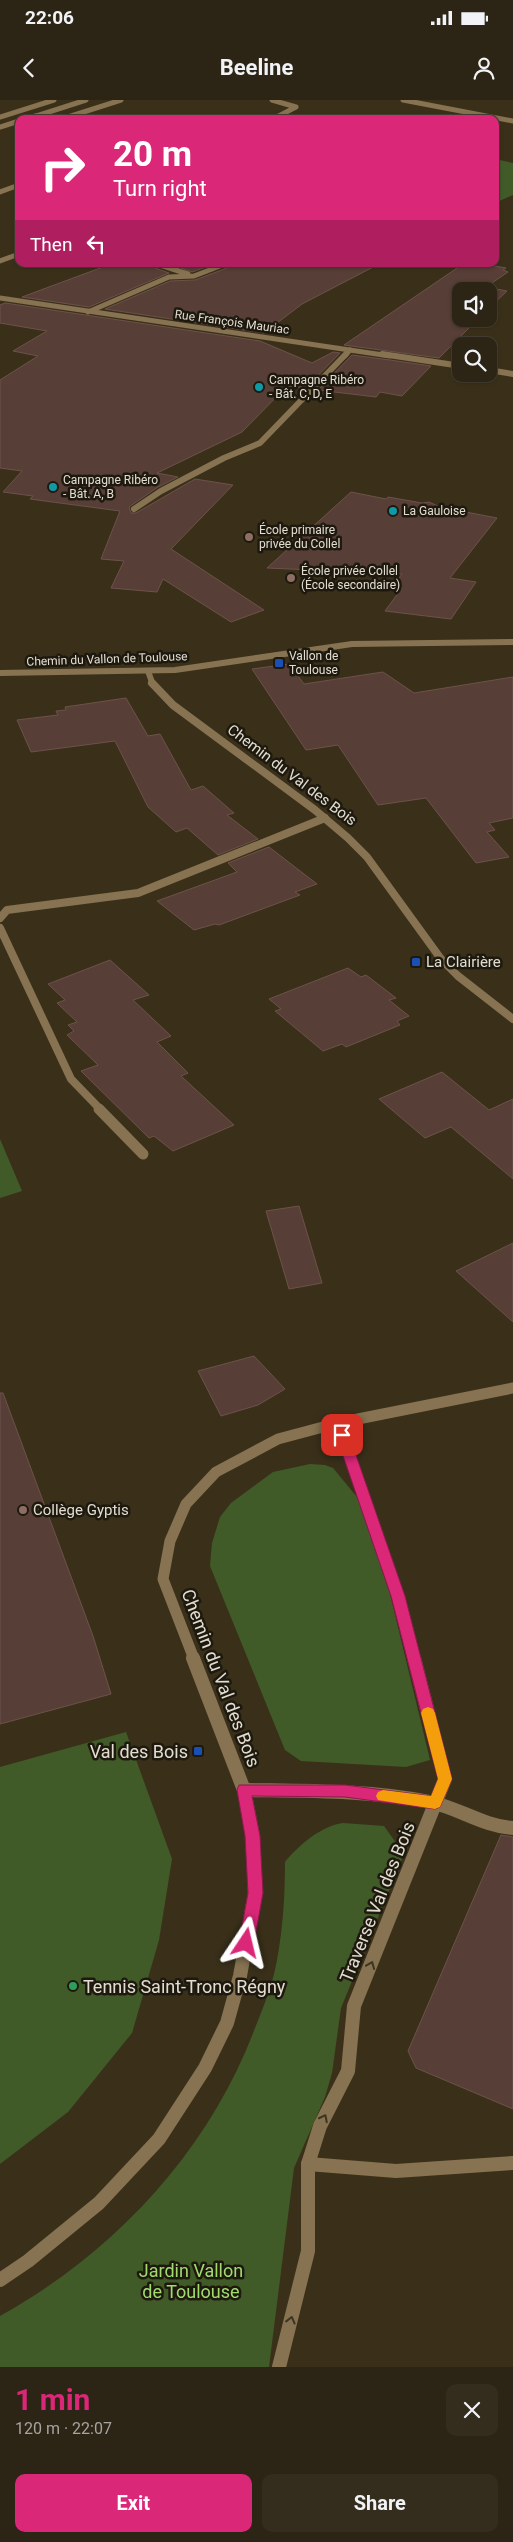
<!DOCTYPE html>
<html lang="en">
<head>
<meta charset="utf-8">
<style>
	body { margin:0; font-family:Roboto,sans-serif; background:#342c1d; color:#f1f3f6; height:100vh; display:flex; flex-direction:column; font-size:19px; white-space:nowrap }
	* { box-sizing:border-box; margin:0 }
	p { font-size:16px; color:#a6a4a0 }
	.icon { flex:none; width:28px; height:28px; fill:none; stroke:currentColor; stroke-width:2; stroke-linecap:round; stroke-linejoin:round }
	.map { position:relative; height:2267px; overflow:hidden }
	.sheet { display:flex; flex-direction:column; background:#2c2414; flex:1 }
	.sheet>* { flex:none }
	.guide { position:absolute; left:15px; top:15px; width:484px; height:152px; border-radius:10px; box-shadow:0 1px 4px #0004,0 0 0 1px #484134; background:#db2777; color:#fff; overflow:hidden }
	.tools { position:absolute; left:452px; top:182px; display:grid; gap:10px }
	.tools a { display:grid; place-items:center; width:45px; height:45px; border-radius:10px; background:#2c2414; box-shadow:0 1px 4px #0004,0 0 0 1px #484134; font-size:25px }
	.pin { position:absolute; display:grid; place-items:center; width:42px; height:42px; color:#fff; margin:-21px; border-radius:10px; box-shadow:0 2px 8px #0006 }
	.me { position:absolute; width:55px; margin:-28px; rotate:10deg; stroke-linejoin:round; filter:drop-shadow(0 0 4px #0008) }
	.turn { display:flex; align-items:center; gap:18px; height:105px; padding:0 15px; font-size:22px }
	.turn .icon { width:65px; height:65px; stroke-width:2.5 }
	.turn b { display:block; font-size:35px; line-height:42px }
	.then { display:flex; align-items:center; height:48px; padding:0 15px; background:#0003; gap:10px; font-size:19px }
	.round { display:grid; place-items:center; flex:none; width:52px; height:52px; border-radius:10px; background:#342c1d }
	.headline { display:flex; align-items:center; justify-content:space-between; height:85px; padding:0 15px }
	h1 { font-size:30px; font-weight:700; line-height:38px; color:#db2777 }
	.primary-button { display:flex; gap:10px; margin-top:auto; padding:10px 15px }
	.primary-button a { flex:1; height:58px; border-radius:10px; background:#db2777; color:#fff; font-size:20px; font-weight:700; line-height:58px; text-align:center }
	.primary-button a+a { background:#342c1d; color:#f1f3f6 }
	.status { display:flex; justify-content:space-between; align-items:center; height:35px; padding:0 25px; background:#2c2414; direction:ltr }
	.status svg { height:14px; fill:currentColor }
	header { display:flex; justify-content:space-between; align-items:center; height:65px; padding:0 15px; background:#2c2414; font-size:22px; font-weight:700 }
	.map>svg:first-child { display:block }
	.green { fill:#405b28 }
	.building { fill:#573e36; stroke:#6d524a }
	.lines { fill:none; stroke-linecap:round; stroke-linejoin:round }
	.minor-far4 { stroke:#877351; stroke-width:5 }
	.minor-far3 { stroke:#877351; stroke-width:6 }
	.minor-far2 { stroke:#877351; stroke-width:8 }
	.minor-far1 { stroke:#877351; stroke-width:11 }
	.minor { stroke:#877351; stroke-width:14 }
	.tertiary { stroke:#877351; stroke-width:5 }
	.oneway { stroke:#3d3423 }
	.route { fill:#db2777; stroke:#8e194d }
	.slow { fill:#f59e0b }
	.culture-dot { fill:#0f9aa8; stroke:#1d190f; stroke-width:2 }
	.education-dot { fill:#8d6e63; stroke:#1d190f; stroke-width:2 }
	.transit-dot { fill:#1a4fb4; stroke:#1d190f; stroke-width:2 }
	.leisure-dot { fill:#2e9e5b; stroke:#1d190f; stroke-width:2 }
	.labels { text-anchor:middle; dominant-baseline:central; stroke-width:5; stroke-linejoin:round; paint-order:stroke }
	.far-street-label { font-size:12px; fill:#e3ddd0; stroke:#1d190f }
	.far-poi-label { font-size:12px; fill:#e3ddd0; stroke:#1d190f; text-anchor:start }
	.street-label { font-size:15px; fill:#e3ddd0; stroke:#1d190f }
	.poi-label { font-size:15px; fill:#e3ddd0; stroke:#1d190f; text-anchor:start }
	.near-street-label { font-size:18px; fill:#e3ddd0; stroke:#1d190f }
	.near-poi-label { font-size:18px; fill:#e3ddd0; stroke:#1d190f; text-anchor:end }
	.near-park-label { font-size:18px; fill:#a1db6e; stroke:#1d190f }
</style>
</head>
<body>
<div class="status"><b>22:06</b><svg viewBox="0 0 49 12"><path d="M0 12V9h3v3zM5 12V6h3v6zM10 12V3h3v9zM15 12V0h3v12zM26 1h20v11H26zM47 4h2v5h-2z"/></svg></div>
<header><svg class="icon" aria-label="back" viewBox="0 0 24 24"><path d="M15 5l-7 7 7 7"/></svg>Beeline<svg class="icon" aria-label="person" viewBox="0 0 24 24"><circle cx="12" cy="8" r="4"/><path d="M4 21q1-7 8-7t8 7"/></svg></header>
<div class="map">
<svg width="513" height="2267" viewBox="0 0 513 2267">
	<rect width="100%" height="100%" fill="#3a301a"/>
	<g class="green">
		<polygon points="495,59 513,63 513,95 495,103"/>
		<polygon points="0,1039 22,1091 0,1098"/>
		<polygon points="310,1364 325,1365 333,1368 357,1397 390,1494 430,1660 406,1667 301,1661 285,1650 210,1466 212,1443 220,1417 231,1403 273,1372"/>
		<polygon points="126,1632 172,1759 159,1840 132,1933 68,2012 0,2064 0,1667"/>
		<path d="M343 1723 384 1726 404 1754 341 1908 332 1973 325 1997 294 2068 269 2267H0V2216C115 2152 209 2051 255 1928 264 1906 273 1883 277 1860 283 1828 285 1795 285 1762 299 1745 321 1726 343 1723Z"/>
	</g>
	<g class="building">
		<polygon points="111,164 153,164 155,168 169,173 89,207 22,197"/>
		<polygon points="170,164 214,164 192,172"/>
		<polygon points="229,164 379,164 302,204 264,233 105,209 170,181 195,180 227,168"/>
		<polygon points="463,164 484,164 506,168 503,170 508,172 486,187 507,191 489,208 489,191 461,191 461,219 478,219 439,258 344,245"/>
		<polygon points="5,203 260,241 312,263 333,252 340,253 306,288 287,286 242,332 157,373 178,377 158,387 129,407 131,413 136,413 195,379 233,385 171,449 264,510 231,522 163,479 157,492 111,488 124,461 101,459 120,411 30,399 33,396 3,392 22,371 0,368 0,280 38,256 13,251 47,231 0,223 0,205"/>
		<polygon points="352,255 390,260 431,266 402,296 380,292 376,297 318,290"/>
		<polygon points="351,392 386,399 388,397 422,403 429,402 440,407 497,418 450,478 476,482 451,519 385,511 402,488 393,486 402,474 267,468"/>
		<polygon points="289,564 304,584 383,572 414,593 513,577 513,718 489,723 495,730 487,732 509,757 476,763 426,698 378,705 338,645 306,650 252,569"/>
		<polygon points="126,598 148,636 160,634 191,690 203,686 234,713 227,715 258,739 218,755 187,728 176,732 148,707 115,641 31,652 17,620 58,615 56,611 66,610 65,607"/>
		<polygon points="269,747 317,784 295,792 300,795 219,825 215,824 194,830 157,801 237,772 228,763"/>
		<polygon points="110,860 149,895 133,900 171,936 157,942 188,973 181,976 234,1025 173,1051 154,1036 149,1038 81,971 98,965 67,935 74,931 68,925 77,922 57,903 65,900 48,884"/>
		<polygon points="348,868 361,877 366,875 396,898 389,900 409,916 397,921 400,925 346,947 342,944 323,951 275,911 281,909 269,899"/>
		<polygon points="442,972 489,1010 513,999 513,1079 451,1027 425,1038 379,999"/>
		<polygon points="299,1106 322,1183 289,1189 266,1111"/>
		<polygon points="513,1143 513,1222 456,1171"/>
		<polygon points="254,1256 285,1289 258,1305 221,1316 198,1271"/>
		<polygon points="0,1293 3,1293 93,1536 111,1594 0,1624"/>
		<polygon points="501,1735 513,1737 513,2009 416,1968 408,1951"/>
	</g>
	<g class="lines">
		<g class="minor-far4">
			<polyline points="272,0 296,7 273,19"/>
			<polyline points="403,0 513,21"/>
			<polyline points="35,16 68,17 121,0"/>
			<polyline points="0,92 19,85"/>
			<polyline points="0,161 19,154"/>
			<polyline points="157,164 188,174"/>
			<polyline points="0,198 390,256"/>
			<polyline points="88,212 169,177 194,176 225,164"/>
			<polyline points="345,256 350,250"/>
		</g>
		<g class="minor-far3">
			<polyline points="382,254 461,266"/>
			<polyline points="489,270 513,274"/>
			<polyline points="134,409 161,391 224,358 260,343 346,254"/>
			<polyline points="148,571 153,585"/>
			<polyline points="0,573 175,570 352,544 513,542"/>
		</g>
		<g class="minor-far2">
			<polyline points="152,583 173,605 315,710 348,738 367,757 441,859 458,876 513,919"/>
			<polyline points="0,818 7,810 138,793 325,718"/>
			<polyline points="0,828 71,979 101,1010"/>
		</g>
		<g class="minor-far1">
			<polyline points="99,1009 143,1054"/>
			<polyline points="338,1323 398,1496 414,1559"/>
			<polyline points="194,1559 163,1479 170,1441 186,1404 216,1372 278,1339 338,1323 513,1288"/>
		</g>
		<g class="minor">
			<path d="M244 1690C306 1691 368 1690 430 1702 459 1708 483 1726 513 1728"/>
			<polyline points="308,2064 396,2071 513,2063"/>
			<polyline points="0,2180 28,2161 99,2103 159,2039 205,1968 227,1923 240,1876 255,1793 253,1736 244,1690 193,1558"/>
			<polyline points="279,2267 308,2151 308,2064 320,2026 348,1971 354,1906 445,1679 414,1558"/>
		</g>
		<g class="tertiary">
			<polyline points="0,17 54,0"/>
			<polyline points="27,19 86,0"/>
			<polyline points="0,27 19,21"/>
		</g>
	</g>
	<defs><path id="oneway-chevron" d="M-2-3.5L2.5 0L-2 3.5" fill="none" stroke-width="1.6" stroke-linecap="round" stroke-linejoin="round" transform="scale(1.25)"/></defs>
	<g class="oneway">
		<use href="#oneway-chevron" transform="translate(371 1865) rotate(-68)"/>
		<use href="#oneway-chevron" transform="translate(324 2018) rotate(-63)"/>
		<use href="#oneway-chevron" transform="translate(291 2220) rotate(-76)"/>
	</g>
	<polygon class="route" points="342,1330 349,1335 405,1496 452,1679 440,1707 435,1709 345,1697 252,1696 260,1736 263,1793 254,1843 252,1848 246,1850 241,1848 239,1843 248,1793 245,1736 237,1690 239,1685 345,1685 431,1696 438,1679 391,1496 336,1335"/>
	<polygon class="slow" points="428,1607 433,1609 435,1613 452,1679 440,1707 435,1709 378,1700 376,1696 378,1692 383,1690 431,1696 438,1679 421,1613 423,1609"/>
	<g class="culture-dot">
		<circle cx="259" cy="287" r="5"/>
		<circle cx="53" cy="387" r="5"/>
		<circle cx="393" cy="411" r="5"/>
	</g>
	<g class="education-dot">
		<circle cx="249" cy="437" r="5"/>
		<circle cx="291" cy="478" r="5"/>
		<circle cx="23" cy="1410" r="5"/>
	</g>
	<g class="transit-dot">
		<rect x="274" y="558" width="10" height="10" rx="2.5"/>
		<rect x="411" y="857" width="10" height="10" rx="2.5"/>
		<rect x="193" y="1646" width="10" height="10" rx="2.5"/>
	</g>
	<circle class="leisure-dot" cx="73" cy="1886" r="5"/>
	<g class="labels">
		<g class="far-street-label">
			<text transform="translate(232 222) rotate(8)">Rue François Mauriac</text>
			<text transform="translate(107 559) rotate(-2)">Chemin du Vallon de Toulouse</text>
		</g>
		<g class="far-poi-label">
			<text x="269" y="280">Campagne Ribéro<tspan x="269" dy="14">- Bât. C, D, E</tspan></text>
			<text x="63" y="380">Campagne Ribéro<tspan x="63" dy="14">- Bât. A, B</tspan></text>
			<text x="403" y="411">La Gauloise</text>
			<text x="259" y="430">École primaire<tspan x="259" dy="14">privée du Collel</tspan></text>
			<text x="301" y="471">École privée Collel<tspan x="301" dy="14">(École secondaire)</tspan></text>
			<text x="289" y="556">Vallon de<tspan x="289" dy="14">Toulouse</tspan></text>
		</g>
		<g class="street-label">
			<text transform="translate(292 675) rotate(37)">Chemin du Val des Bois</text>
		</g>
		<g class="poi-label">
			<text x="426" y="862">La Clairière</text>
			<text x="33" y="1410">Collège Gyptis</text>
		</g>
		<g class="near-street-label">
			<text transform="translate(221 1578) rotate(69)">Chemin du Val des Bois</text>
			<text transform="translate(377 1802) rotate(-68)">Traverse Val des Bois</text>
		</g>
		<g class="near-poi-label">
			<text x="188" y="1651">Val des Bois</text>
			<text x="83" y="1886" text-anchor="start">Tennis Saint-Tronc Régny</text>
		</g>
		<g class="near-park-label">
			<text x="191" y="2170">Jardin Vallon<tspan x="191" dy="21">de Toulouse</tspan></text>
		</g>
	</g>
</svg>
<div class="tools">
<a><svg class="icon" aria-label="sound" viewBox="0 0 24 24"><path d="M4 9h4l5-4v14l-5-4H4zM17 9q2 3 0 6"/></svg></a>
<a><svg class="icon" aria-label="search" viewBox="0 0 24 24"><circle cx="10" cy="10" r="6"/><path d="M15 15l6 6"/></svg></a>
</div>
<div class="pin" style="left:342px;top:1335px;background:#d93025"><svg class="icon" aria-label="arrive" viewBox="0 0 24 24"><path d="M6 21V4h12l-3 4 3 4H6"/></svg></div>
<svg class="me" style="left:246px;top:1843px" viewBox="-20 -20 40 40"><path d="M0-17L14 15 0 8-14 15z" fill="#db2777" stroke="#fff" stroke-width="4"/></svg>
<div class="guide">
<div class="turn"><svg class="icon" aria-label="right" viewBox="0 0 24 24"><path d="M7 20v-9h11M14 6l5 5-5 5"/></svg><div><b>20 m</b>Turn right</div></div>
<div class="then">Then<svg class="icon" aria-label="left" viewBox="0 0 24 24"><path d="M17 20v-9H6M10 6l-5 5 5 5"/></svg></div>
</div>
</div>
<section class="sheet">
<div class="headline"><div><h1>1 min</h1><p>120 m · 22:07</p></div><a class="round"><svg class="icon" aria-label="close" viewBox="0 0 24 24"><path d="M6 6l12 12M18 6L6 18"/></svg></a></div>
<div class="primary-button"><a>Exit</a><a>Share</a></div>
</section>
</body>
</html>
